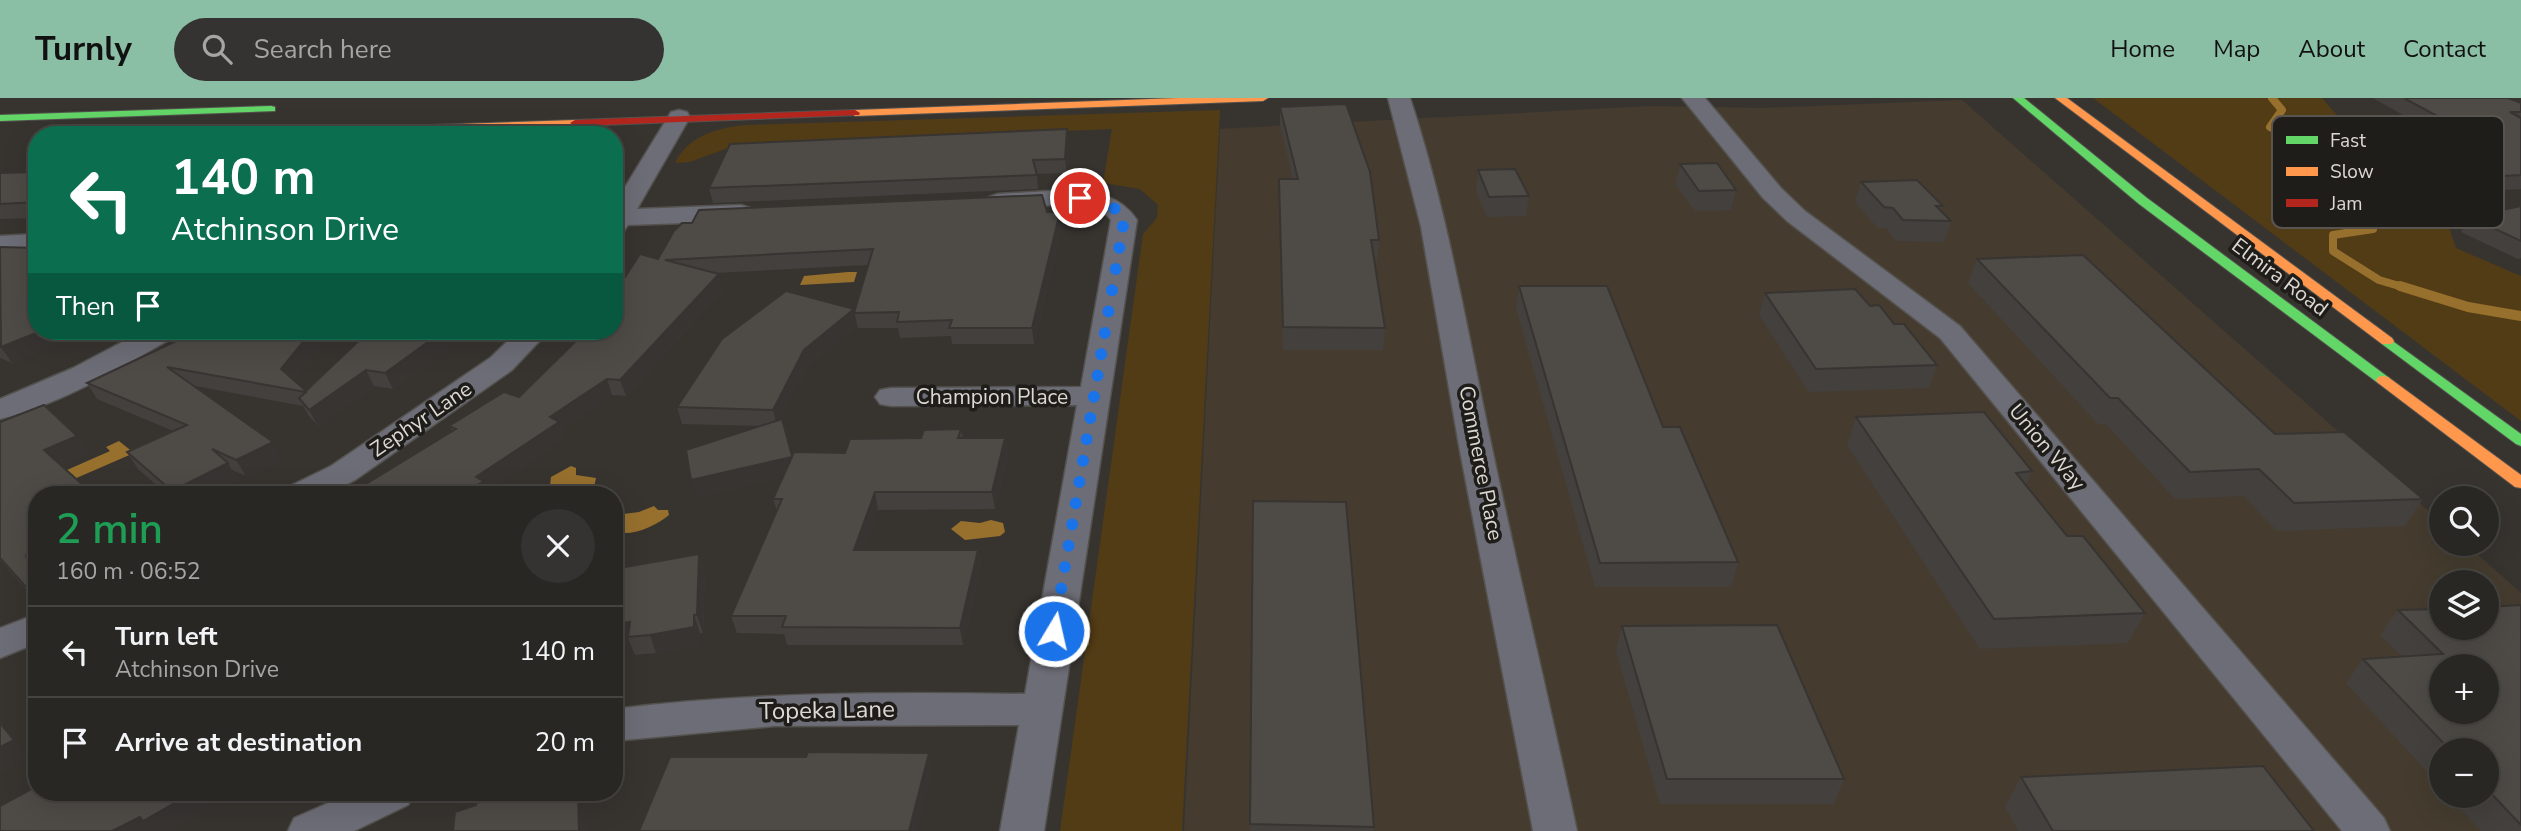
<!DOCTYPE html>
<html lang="en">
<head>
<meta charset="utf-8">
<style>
	body { margin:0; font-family:"Nunito Sans",sans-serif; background:#353331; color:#f1f3f6; height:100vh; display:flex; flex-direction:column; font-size:26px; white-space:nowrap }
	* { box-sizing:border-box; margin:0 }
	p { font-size:23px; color:#a5a5a6 }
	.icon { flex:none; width:38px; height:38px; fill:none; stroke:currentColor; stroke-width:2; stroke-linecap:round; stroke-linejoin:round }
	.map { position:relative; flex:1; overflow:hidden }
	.side { position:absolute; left:28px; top:388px; width:595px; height:315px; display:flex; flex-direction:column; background:#292724; border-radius:28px; box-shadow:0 7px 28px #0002,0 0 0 2px #454441 }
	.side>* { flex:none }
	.hud { position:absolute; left:28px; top:28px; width:595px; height:214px; border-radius:28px; box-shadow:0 7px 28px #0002,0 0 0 2px #454441; background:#0b6e4f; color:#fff; overflow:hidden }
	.fabs { position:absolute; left:2429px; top:388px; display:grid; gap:14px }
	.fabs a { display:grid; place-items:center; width:70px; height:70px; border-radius:50%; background:#292724; box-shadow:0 7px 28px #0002,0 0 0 2px #454441; font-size:35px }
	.pin { position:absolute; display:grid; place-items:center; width:60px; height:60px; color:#fff; margin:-30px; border:4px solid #fff; border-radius:50%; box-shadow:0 2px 7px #0007 }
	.me { position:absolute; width:77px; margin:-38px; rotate:9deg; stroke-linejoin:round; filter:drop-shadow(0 0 5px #0008) }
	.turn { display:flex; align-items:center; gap:24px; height:147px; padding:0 28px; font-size:32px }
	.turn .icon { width:91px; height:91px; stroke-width:2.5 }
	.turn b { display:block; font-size:49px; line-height:60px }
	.then { display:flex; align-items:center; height:66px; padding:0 28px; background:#0003; gap:14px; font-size:26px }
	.round { display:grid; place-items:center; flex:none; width:74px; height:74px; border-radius:37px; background:#353331 }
	.overview { display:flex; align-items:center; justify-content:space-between; height:119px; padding:0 28px }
	h1 { font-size:42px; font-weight:600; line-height:52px; color:#1e9e55 }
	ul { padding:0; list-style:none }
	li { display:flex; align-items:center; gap:21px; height:91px; padding:0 28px; border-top:2px solid #454441 }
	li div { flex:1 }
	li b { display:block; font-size:26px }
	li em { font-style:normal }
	header { display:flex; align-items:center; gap:42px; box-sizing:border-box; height:98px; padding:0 35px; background:#8abfa5; color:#111 }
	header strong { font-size:33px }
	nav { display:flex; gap:38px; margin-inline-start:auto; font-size:24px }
	.search { width:490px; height:63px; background:#353331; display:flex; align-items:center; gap:18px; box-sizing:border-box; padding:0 24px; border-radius:38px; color:#a5a5a6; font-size:26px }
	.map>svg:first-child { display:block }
	.built { fill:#453c2f; fill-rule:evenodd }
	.green { fill:#523c15 }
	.water { fill:#97702e }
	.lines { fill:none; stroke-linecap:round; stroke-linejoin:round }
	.stream-far1 { stroke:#97702e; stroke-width:8 }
	.stream { stroke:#97702e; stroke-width:10 }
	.street-casing { stroke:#54524e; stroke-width:3 }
	.fast-casing { stroke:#54524e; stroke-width:2 }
	.slow-casing { stroke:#54524e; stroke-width:2 }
	.jam-casing { stroke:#54524e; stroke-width:2 }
	.street { fill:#6c6d76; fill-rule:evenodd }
	.fast { fill:#63d668; fill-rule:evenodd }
	.slow { fill:#ff974d; fill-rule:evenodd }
	.jam { fill:#b3261e; fill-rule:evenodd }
	.wall { fill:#43403d }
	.shaded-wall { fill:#373432 }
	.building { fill:#4e4b47; stroke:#373432; stroke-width:2; fill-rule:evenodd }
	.route { stroke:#1a73e8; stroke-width:12; stroke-dasharray:0 21.6 }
	.labels { text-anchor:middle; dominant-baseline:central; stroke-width:7; stroke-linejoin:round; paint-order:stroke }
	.street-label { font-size:21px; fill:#dcd8d3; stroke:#1f1d19 }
	.near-street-label { font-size:24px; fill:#dcd8d3; stroke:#1f1d19 }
	.key { fill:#1f1d19; stroke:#585551; stroke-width:2 }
	.key-label { font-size:19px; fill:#dcd8d3 }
</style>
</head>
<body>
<header>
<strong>Turnly</strong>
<div class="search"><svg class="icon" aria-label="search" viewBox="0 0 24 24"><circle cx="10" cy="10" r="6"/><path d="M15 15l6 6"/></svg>Search here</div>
<nav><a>Home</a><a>Map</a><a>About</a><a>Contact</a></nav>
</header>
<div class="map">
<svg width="2521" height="733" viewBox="0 0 2521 733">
	<rect width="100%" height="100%" fill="#373430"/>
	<path class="built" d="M1962 2 2441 424V446H2466L2521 495V733H1184L1220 31 1651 8 1763 10ZM2441 485H2487V530H2441ZM2441 569H2487V614H2441ZM2441 653H2487V698H2441Z"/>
	<g class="green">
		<polygon points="2093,0 2322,0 2349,31 2442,109 2456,150 2521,178 2521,323"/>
		<path d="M1220 12 1182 733H1060L1143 136 1157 120 1158 107 1140 91 1103 85 1112 31 736 47 690 64 675 65C689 37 717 30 746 27Z"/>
	</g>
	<g class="water">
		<polygon points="848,174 857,174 854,184 800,187 804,178"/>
		<polygon points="119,343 134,355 42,395 33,387 110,353 106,349"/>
		<polygon points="571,368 576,370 576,377 596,380 594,389 575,397 550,388 551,379"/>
		<path d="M654 408 658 412H668L669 417C656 428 630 440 614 433L616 417 639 414Z"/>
		<polygon points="991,422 1003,425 1005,434 1000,438 965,442 951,431 961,423 980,425"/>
	</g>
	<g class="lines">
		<polyline class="stream-far1" points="2272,0 2282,12 2270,29 2344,66 2369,102 2373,131 2333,137 2333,153 2379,182 2406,190"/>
		<polyline class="stream" points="2400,188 2468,209 2521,218"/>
		<g class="street-casing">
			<g id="street">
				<path d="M1388 0H1410C1448 115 1467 232 1492 350 1519 478 1550 605 1577 733H1533L1459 348 1421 129Z"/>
				<polygon points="1682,0 1705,0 1781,90 1805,113 1960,228 2384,720 2390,733 2342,733 1940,240 1787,123 1763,100"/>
				<polygon points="679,12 687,14 690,19 637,111 741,107 750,110 754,115 750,120 741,123 628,127 623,134 614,137 614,107 668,19 671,14"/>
				<path d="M1067 92C1096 94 1120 97 1137 122L1044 733H1000L1019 627 774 628 614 643V611C751 594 887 594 1025 596L1077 307 891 308 880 306 875 299 880 292 891 290 1081 289 1111 122C1087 90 1022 118 989 109L985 104 989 99 998 96Z"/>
				<polygon points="37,136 37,152 0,154 0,138"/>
				<path d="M143 233H179L174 239C120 270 62 306 0 321V301L73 270Z"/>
				<polygon points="518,233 549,233 512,272 355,382 326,397 283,397 288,389 331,368 490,260"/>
				<polygon points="37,516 37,545 0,560 0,530"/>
				<polygon points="351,695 415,695 408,707 354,733 288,733 294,720"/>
			</g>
		</g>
		<g class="fast-casing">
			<g id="fast">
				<polygon points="2013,0 2024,0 2147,100 2388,279 2390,282 2388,285 2378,285 2139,106"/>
				<polygon points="271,8 275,9 275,13 0,23 0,17"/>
				<polygon points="2387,239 2521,336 2521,348 2516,346 2382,246 2380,243 2382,240"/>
			</g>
		</g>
		<g class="slow-casing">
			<g id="slow">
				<polygon points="1178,0 1268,0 1263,3 855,18 850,15 855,12"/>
				<polygon points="2055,0 2067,0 2392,240 2394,243 2392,246 2382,246"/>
				<polygon points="575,22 580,25 579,27 331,37 225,37 230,34"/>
				<polygon points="2383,278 2388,279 2521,377 2521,390 2515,389 2378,285 2376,282 2378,279"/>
			</g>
		</g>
		<g class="jam-casing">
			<polygon id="jam" points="855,12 860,15 859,17 575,28 570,25 575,22"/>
		</g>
		<use href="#street" class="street"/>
		<use href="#fast" class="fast"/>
		<use href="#slow" class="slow"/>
		<use href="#jam" class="jam"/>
	</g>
	<g class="wall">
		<polygon points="2373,0 2508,0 2521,5 2521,91 2440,96 2448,81 2476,62 2425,32 2426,30"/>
		<polygon points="1280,9 1379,142 1377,164 1375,164 1385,230 1383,252 1283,252 1279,81 1293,81 1280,28"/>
		<polygon points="1068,45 1067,75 1037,76 1038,91 713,105 709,90"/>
		<polygon points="1680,66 1736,92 1731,112 1695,113 1676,87"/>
		<polygon points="1478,72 1529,98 1526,118 1487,119 1476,92"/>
		<polygon points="37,74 37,120 0,121 0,75"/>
		<polygon points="1861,84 1943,108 1941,113 1951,123 1944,144 1896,143 1886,130 1878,130 1855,104"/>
		<polygon points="2521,108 2521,160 2518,161 2461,134 2470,119"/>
		<polygon points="1047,114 1062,129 1034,246 952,246 951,238 900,240 898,230 858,230 857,227 807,269 780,322 792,358 845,355 961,331 963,340 1005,340 1008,357 995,411 878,412 864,452 978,452 981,469 963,547 787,547 784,536 737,535 731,518 777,413 773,401 783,379 697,399 761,328 682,326 677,309 854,211 855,213 868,167 715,175 723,192 626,298 612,297 562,332 565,340 489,393 449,328 519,299 658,161"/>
		<polygon points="0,149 37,150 37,233 78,234 63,241 64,243 12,265 0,260"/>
		<polygon points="1977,161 2275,336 2423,401 2405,428 2277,433 2244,398 2175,401 2106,326 2098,326 1968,185"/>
		<polygon points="1519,188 1738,464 1731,489 1595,489 1516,210"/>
		<polygon points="1765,195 1870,208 1894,226 1937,267 1929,290 1809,294 1759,217"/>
		<polygon points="460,233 462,239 393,291 374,288 318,328 308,317 303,308 195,288 282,361 246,378 232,372 238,382 208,397 168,397 138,371 127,354 173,333 97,301 87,285 176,243 293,282 306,293"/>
		<polygon points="1856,319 2032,373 2026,387 2067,438 2145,515 2128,545 1980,551 1847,347"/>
		<polygon points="0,324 77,338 88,355 61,367 37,397 37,504 0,462"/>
		<polygon points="1253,403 1374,729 1373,733 1250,733"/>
		<polygon points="699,456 705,474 703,535 700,535 700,547 656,555 635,557 629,543 614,545 614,471"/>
		<polygon points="2521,507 2521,733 2481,733 2449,698 2487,698 2487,653 2441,653 2441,689 2346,585 2363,561 2402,558 2380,537 2398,512"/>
		<polygon points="1622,528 1844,681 1834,706 1660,706 1616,553"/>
		<polygon points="2021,679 2314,733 2018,733 2005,709"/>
	</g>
	<g class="shaded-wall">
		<polygon points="1067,31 1068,45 1067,75 1065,61"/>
		<polygon points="1060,114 1062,129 1034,246 1032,230"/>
		<polygon points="719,176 723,192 626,298 620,282"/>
		<polygon points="854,211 857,227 807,269 777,328 773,312 804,252"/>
		<polygon points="41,233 78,233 78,234 63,241 64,243 12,265 1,249"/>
		<polygon points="312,233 333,233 289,287 281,271"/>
		<polygon points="443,233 461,233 460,233 462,239 393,291 385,275"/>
		<polygon points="366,272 374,288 318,328 309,312"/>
		<polygon points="607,281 612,297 562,332 565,340 489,393 490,397 461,397 476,379 550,319"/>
		<polygon points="77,338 88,355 56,369 44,352"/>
		<polygon points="1005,340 1008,357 995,411 992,394"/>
		<polygon points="273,344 282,361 246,378 236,362"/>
		<polygon points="792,359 797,376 697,399 691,382"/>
		<polygon points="228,365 238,382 208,397 175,397 172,393"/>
		<polygon points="875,394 878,412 858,470 854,452"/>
		<polygon points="37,452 37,502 34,498 26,457"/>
		<polygon points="978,452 981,469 963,547 960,530"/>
		<polygon points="699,456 705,474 703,535 697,517"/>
		<polygon points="694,517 700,535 700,547 656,555 650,537"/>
		<polygon points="630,524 628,539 629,543 614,545 614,526"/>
		<polygon points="0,624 29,660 0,675"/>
		<polygon points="929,655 933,672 918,733 909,733"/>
		<polygon points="192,695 226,695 211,705 214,708 171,733 112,733"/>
		<polygon points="578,695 586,695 587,733 579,733"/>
	</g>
	<g class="building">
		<polygon points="2404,0 2508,0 2521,5 2521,14 2510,14 2521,20 2521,77 2448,81 2492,52 2432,18 2437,18"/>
		<polygon points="1346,6 1370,74 1379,142 1371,142 1385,230 1283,229 1279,81 1298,81 1280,9"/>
		<polygon points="1067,31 1065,61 1033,62 1037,77 709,90 730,46"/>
		<polygon points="1717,65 1736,92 1699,93 1680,66"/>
		<polygon points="1515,71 1529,98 1489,99 1478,72"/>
		<polygon points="37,74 37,104 0,106 0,75"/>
		<polygon points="1917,82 1943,108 1936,108 1951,123 1903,122 1893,110 1884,109 1861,84"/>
		<polygon points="1042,97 1047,114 1060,114 1032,230 949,230 952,222 897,224 899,214 854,215 873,151 665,162 719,176 620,282 607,281 550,319 559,324 476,379 484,383 461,397 348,397 456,331 449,328 504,294 519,299 586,233 614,233 614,196 640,156 658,161 674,133 682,125 692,125 699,112"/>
		<polygon points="2521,108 2521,143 2470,119"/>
		<polygon points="0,149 37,150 37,192 29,191 37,197 37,233 41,233 1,249"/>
		<polygon points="2083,157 2275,336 2344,334 2423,401 2294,405 2259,371 2190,374 2118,300 2110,300 1977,161"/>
		<polygon points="1519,188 1607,188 1663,329 1680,329 1738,464 1600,465"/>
		<polygon points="1855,191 1870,208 1879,207 1894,226 1904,226 1937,267 1816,271 1765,195"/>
		<polygon points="786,193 854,211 804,252 773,312 677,309 722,241"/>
		<polygon points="193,233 312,233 281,271 306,293 369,233 443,233 385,275 366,272 309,312 299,300 306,294 167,269 273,344 236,362 212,351 228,365 172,393 127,354 187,327 87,285 176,243"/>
		<polygon points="44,307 77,338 44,352 94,397 37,397 37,452 26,457 34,498 0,460 0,324"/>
		<polygon points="1984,314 2032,373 2016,375 2067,438 2083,438 2145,515 1994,521 1856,319"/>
		<polygon points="782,321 792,358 794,354 845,355 850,341 921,340 924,332 961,331 958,340 1005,340 992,394 875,394 854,452 978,452 960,530 782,529 786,518 731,518 782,401 773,401 792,359 691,382 686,352"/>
		<polygon points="1253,403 1346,404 1374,729 1250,726"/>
		<polygon points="699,456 697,517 694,517 694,529 650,537 628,539 630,524 614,526 614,471"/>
		<path d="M2521 507V727L2487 691V653H2451L2363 561 2443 556 2398 512 2441 511V530H2487V509ZM2441 569H2487V614H2441Z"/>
		<polygon points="1777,527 1844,681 1667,681 1622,528"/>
		<polygon points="0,625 14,642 0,649"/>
		<polygon points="808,654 929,655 909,733 639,733 670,659 806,659"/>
		<polygon points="2263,668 2314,733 2053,733 2021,679"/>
		<polygon points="37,688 37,695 192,695 143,723 140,719 112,733 0,733 0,708"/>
		<polygon points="512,695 578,695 579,733 453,733 455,714 476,707 476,705"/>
	</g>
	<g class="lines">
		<path class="route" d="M1054 533 1124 122C1116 105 1097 102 1080 100"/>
	</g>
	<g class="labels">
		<g class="street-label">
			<text transform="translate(2280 179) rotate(37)">Elmira Road</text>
			<text x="992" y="299">Champion Place</text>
			<text transform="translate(421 321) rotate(-34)">Zephyr Lane</text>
			<text transform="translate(2047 349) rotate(50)">Union Way</text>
			<text transform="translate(1481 365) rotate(79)">Commerce Place</text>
		</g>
		<g class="near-street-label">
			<text transform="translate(827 612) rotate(-1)">Topeka Lane</text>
		</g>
	</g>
	<rect x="2272" y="18" width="232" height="112" rx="10" class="key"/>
	<rect x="2286" y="38" width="32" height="8" fill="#63d668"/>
	<rect x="2286" y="69" width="32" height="9" fill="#ff974d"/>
	<rect x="2286" y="101" width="32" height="8" fill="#b3261e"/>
	<g class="key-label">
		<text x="2330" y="49">Fast</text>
		<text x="2330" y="80">Slow</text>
		<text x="2330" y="112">Jam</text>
	</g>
</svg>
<div class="fabs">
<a><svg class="icon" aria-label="search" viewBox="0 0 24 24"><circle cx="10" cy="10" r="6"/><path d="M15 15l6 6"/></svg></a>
<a><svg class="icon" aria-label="layers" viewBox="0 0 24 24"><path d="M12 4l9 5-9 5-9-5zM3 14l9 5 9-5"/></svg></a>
<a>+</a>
<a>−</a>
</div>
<div class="pin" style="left:1080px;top:100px;background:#d93025"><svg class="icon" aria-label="arrive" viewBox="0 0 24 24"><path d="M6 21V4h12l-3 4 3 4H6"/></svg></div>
<svg class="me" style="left:1054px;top:533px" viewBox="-20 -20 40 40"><circle r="17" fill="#1a73e8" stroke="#fff" stroke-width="3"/><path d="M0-11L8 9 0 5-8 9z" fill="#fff"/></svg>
<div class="hud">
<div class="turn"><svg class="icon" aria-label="left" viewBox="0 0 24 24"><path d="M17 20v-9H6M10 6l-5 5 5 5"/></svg><div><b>140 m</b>Atchinson Drive</div></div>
<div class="then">Then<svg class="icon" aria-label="arrive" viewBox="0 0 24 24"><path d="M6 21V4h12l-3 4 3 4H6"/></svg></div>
</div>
<section class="side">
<div class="overview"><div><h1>2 min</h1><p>160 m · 06:52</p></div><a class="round"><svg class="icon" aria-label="close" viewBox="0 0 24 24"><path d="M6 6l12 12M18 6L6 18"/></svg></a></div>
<ul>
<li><svg class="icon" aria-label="left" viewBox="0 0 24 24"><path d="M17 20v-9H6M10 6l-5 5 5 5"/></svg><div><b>Turn left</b><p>Atchinson Drive</p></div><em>140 m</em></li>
<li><svg class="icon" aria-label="arrive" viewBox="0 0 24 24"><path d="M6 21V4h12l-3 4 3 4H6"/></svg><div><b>Arrive at destination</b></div><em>20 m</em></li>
</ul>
</section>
</div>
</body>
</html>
